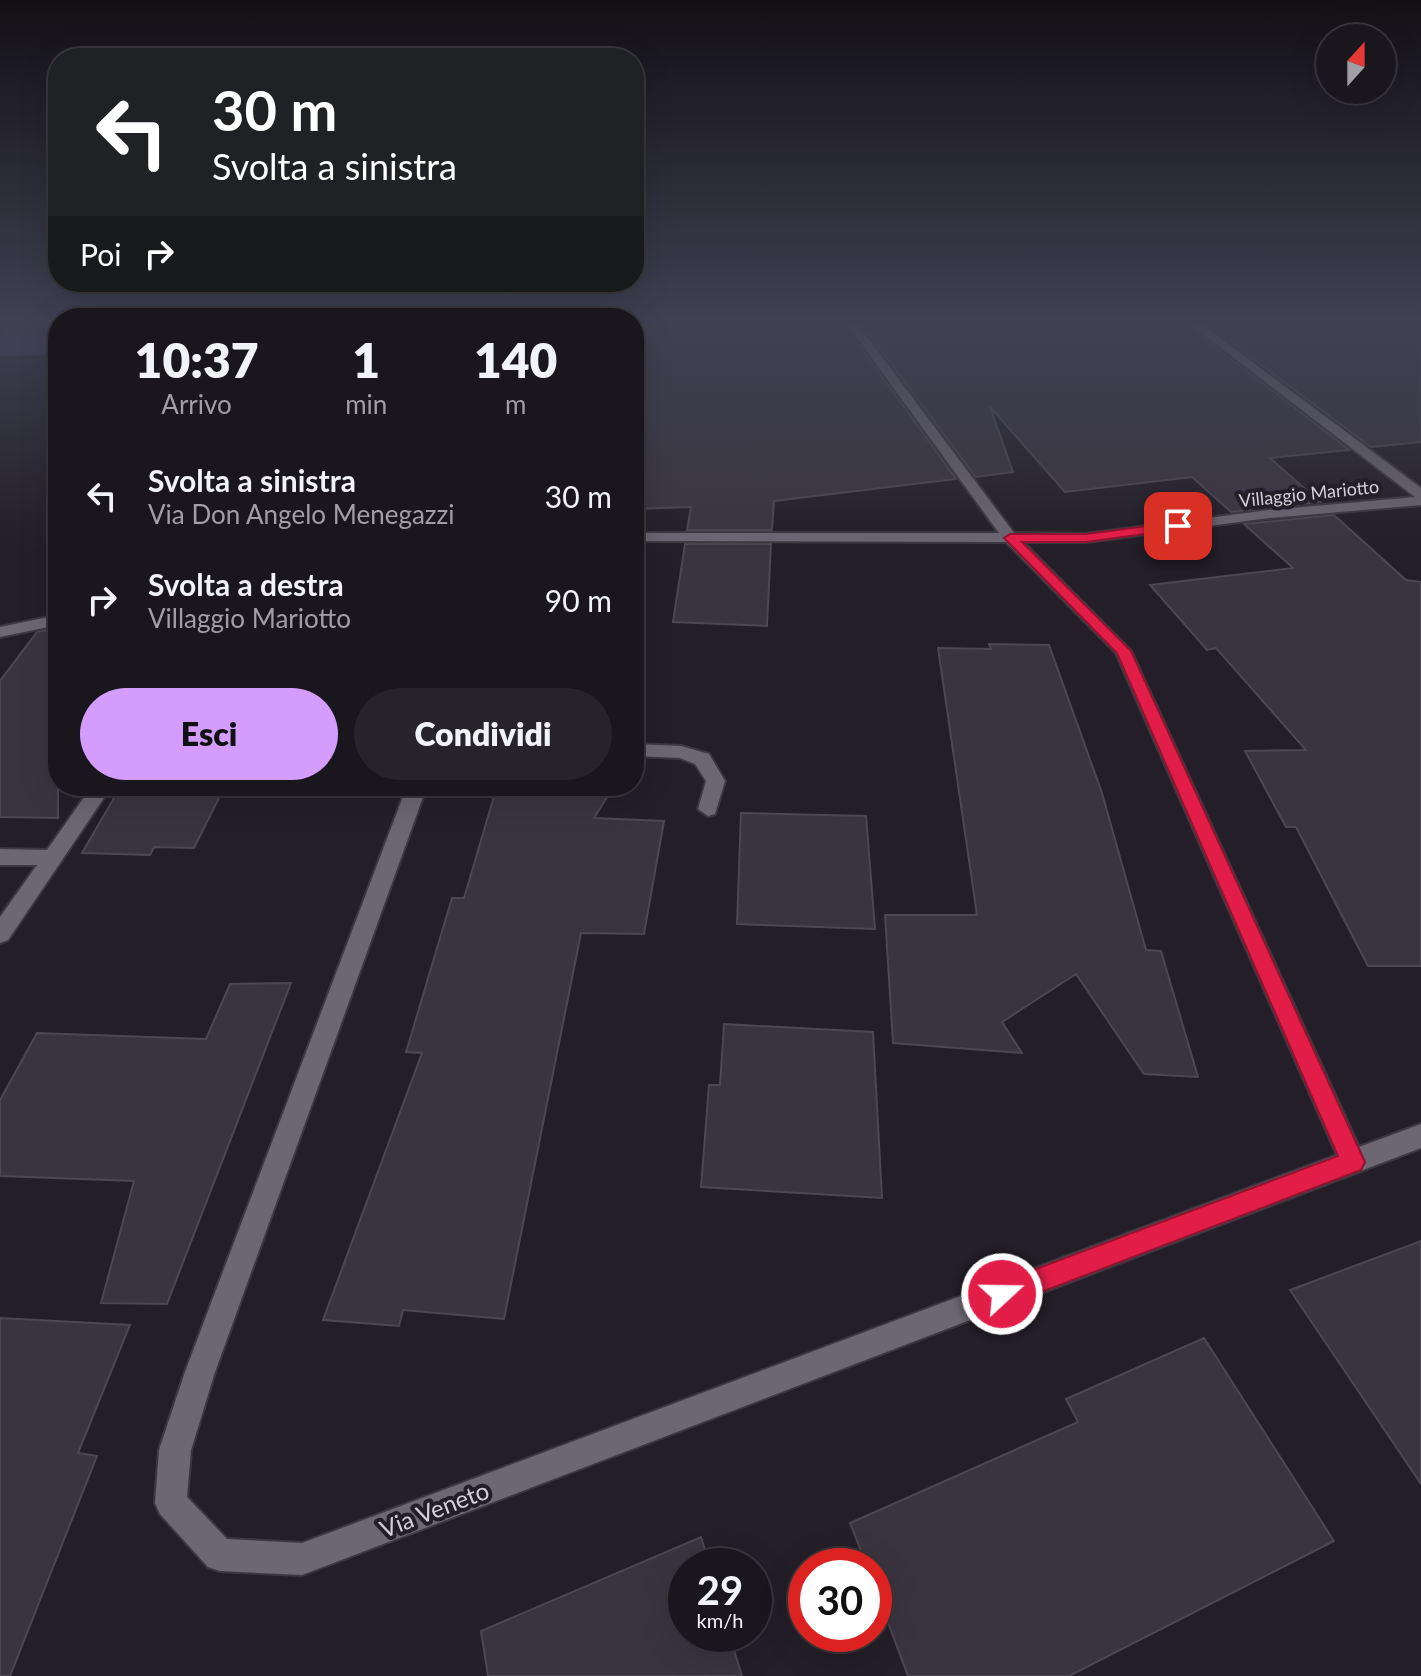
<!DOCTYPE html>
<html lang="it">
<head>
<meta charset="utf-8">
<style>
	body { margin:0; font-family:Lato,sans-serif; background:#27232a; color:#f1f3f6; height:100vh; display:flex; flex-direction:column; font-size:30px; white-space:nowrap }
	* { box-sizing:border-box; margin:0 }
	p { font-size:26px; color:#9f9fa4 }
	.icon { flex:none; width:44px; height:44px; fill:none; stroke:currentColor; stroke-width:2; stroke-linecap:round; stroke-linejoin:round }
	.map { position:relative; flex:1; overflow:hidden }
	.side { position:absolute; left:48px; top:308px; width:596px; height:488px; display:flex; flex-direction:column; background:#1a161d; border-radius:32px; box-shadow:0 8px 32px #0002,0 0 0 2px #38353b }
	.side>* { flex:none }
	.hud { position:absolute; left:48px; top:48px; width:596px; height:244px; border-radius:32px; box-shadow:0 8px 32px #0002,0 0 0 2px #38353b; background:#202124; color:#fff; overflow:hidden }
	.needle { width:52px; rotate:21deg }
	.buttons { position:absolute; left:1316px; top:24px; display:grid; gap:16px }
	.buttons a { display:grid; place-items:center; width:80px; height:80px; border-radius:50%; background:#1a161d; box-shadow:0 8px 32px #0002,0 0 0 2px #38353b; font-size:40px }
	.speed { position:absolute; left:668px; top:1548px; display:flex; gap:16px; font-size:40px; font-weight:700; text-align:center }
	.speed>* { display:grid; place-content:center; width:104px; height:104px; border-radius:50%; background:#1a161d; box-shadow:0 8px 32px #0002,0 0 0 2px #38353b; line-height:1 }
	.speed small { font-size:20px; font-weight:400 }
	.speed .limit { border:12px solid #d22; background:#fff; color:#111 }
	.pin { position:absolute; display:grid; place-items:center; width:68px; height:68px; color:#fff; margin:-34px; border-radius:16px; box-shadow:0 4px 12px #0006 }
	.me { position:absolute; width:88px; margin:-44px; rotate:69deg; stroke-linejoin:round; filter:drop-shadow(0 0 6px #0008) }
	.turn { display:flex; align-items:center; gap:28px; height:168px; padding:0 32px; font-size:36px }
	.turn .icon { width:104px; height:104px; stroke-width:2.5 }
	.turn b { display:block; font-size:56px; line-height:68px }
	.then { display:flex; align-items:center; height:76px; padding:0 32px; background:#0003; gap:16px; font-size:30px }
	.eta { display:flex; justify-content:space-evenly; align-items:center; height:136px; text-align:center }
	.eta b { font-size:48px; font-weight:800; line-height:56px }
	.primary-button { display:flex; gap:16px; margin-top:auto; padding:16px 32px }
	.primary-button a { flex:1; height:92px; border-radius:48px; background:#d49cfc; color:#111; font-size:32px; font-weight:800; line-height:92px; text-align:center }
	.primary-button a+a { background:#27232a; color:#f1f3f6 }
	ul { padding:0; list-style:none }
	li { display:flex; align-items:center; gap:24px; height:104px; padding:0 32px }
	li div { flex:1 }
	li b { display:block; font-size:30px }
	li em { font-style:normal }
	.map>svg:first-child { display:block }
	.green { fill:#4f3561 }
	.building { fill:#3a343f; stroke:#4d4752; stroke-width:2 }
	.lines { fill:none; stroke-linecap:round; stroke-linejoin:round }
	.service-casing { stroke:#3d3840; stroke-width:4 }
	.minor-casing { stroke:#3d3840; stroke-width:4 }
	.service { fill:#6d6772; fill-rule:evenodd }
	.minor { fill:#6d6772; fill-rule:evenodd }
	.route { fill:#e11d48; stroke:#92132f; stroke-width:2 }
	.labels { text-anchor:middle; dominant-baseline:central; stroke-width:8; stroke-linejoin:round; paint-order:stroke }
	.far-street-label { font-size:18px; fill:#d4d0d7; stroke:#231e27 }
	.near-street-label { font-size:24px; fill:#d4d0d7; stroke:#231e27 }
</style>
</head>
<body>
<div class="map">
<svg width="1421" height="1676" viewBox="0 0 1421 1676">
	<rect width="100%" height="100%" fill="#231e27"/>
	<polygon class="green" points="15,317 192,317 58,318 58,355 0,356 0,333"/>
	<g class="building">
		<polygon points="634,317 839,317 956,479 774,501 772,530 687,530 691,507 634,509"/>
		<polygon points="856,317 1178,317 1349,450 1270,458 1320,502 1231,512 1192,477 1065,492 990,407 1013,472 976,477"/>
		<polygon points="1197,317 1344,317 1345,326 1394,323 1421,325 1421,442 1371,447"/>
		<polygon points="1334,515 1406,580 1421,582 1421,966 1368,966 1296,827 1286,827 1245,751 1306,750 1216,648 1207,650 1150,585 1293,568 1244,524"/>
		<polygon points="685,544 771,544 767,626 673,622"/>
		<polygon points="58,628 58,818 0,817 0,681 37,632"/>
		<polygon points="989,644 1049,645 1102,793 1146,950 1161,951 1198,1077 1144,1074 1076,974 1002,1022 1022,1053 893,1043 885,915 977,915 938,648 991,649"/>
		<polygon points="121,786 225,786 194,848 154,847 150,855 82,853"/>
		<polygon points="497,786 614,786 594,818 664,821 644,934 581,933 504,1319 403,1310 399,1326 323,1320 422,1053 406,1052 452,898 464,898"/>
		<polygon points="741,813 866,816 875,929 737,924"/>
		<polygon points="291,983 167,1304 101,1303 134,1181 0,1176 0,1100 37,1033 206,1039 230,984"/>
		<polygon points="724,1024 873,1032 882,1198 701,1187 709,1085 720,1085"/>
		<polygon points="1421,1241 1421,1484 1290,1290"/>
		<polygon points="0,1318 130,1325 78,1453 97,1456 10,1676 0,1676"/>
		<polygon points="1204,1338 1334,1541 1069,1676 908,1676 874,1585 874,1566 867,1566 850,1523 1078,1422 1066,1399"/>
		<polygon points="701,1537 710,1566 686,1566 686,1634 729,1634 742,1676 488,1676 481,1631"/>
	</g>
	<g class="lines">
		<g class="service-casing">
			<polygon id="service" points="634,744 681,746 709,754 725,781 715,814 708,816 698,809 706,781 695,764 680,758 634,756"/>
		</g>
		<g class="minor-casing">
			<g id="minor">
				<rect x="494" y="317" width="10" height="1"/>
				<polygon points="842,317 852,317 1014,533 1086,534 1269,510 1415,497 1181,317 1192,317 1421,488 1421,505 1269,518 1086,542 1023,542 1131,651 1359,1147 1421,1124 1421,1148 302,1575 220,1571 208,1567 160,1514 155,1503 159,1450 185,1372 407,786 427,786 215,1372 191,1450 187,1497 227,1539 302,1543 1337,1155 1116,653 1006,542 634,541 634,533 999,533"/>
				<polygon points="58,615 58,625 0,637 0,627"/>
				<polygon points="92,786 112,786 8,940 0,943 0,917 37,865 0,865 0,849 47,850"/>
			</g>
		</g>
		<use href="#service" class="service"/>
		<use href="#minor" class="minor"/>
	</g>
	<linearGradient id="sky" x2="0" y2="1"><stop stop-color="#131015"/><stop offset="0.58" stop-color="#3f4152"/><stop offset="1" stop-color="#3f4152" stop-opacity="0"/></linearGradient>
	<rect width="1421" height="551" fill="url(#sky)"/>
	<polygon class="route" points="1178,522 1184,526 1182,529 1086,542 1022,542 1131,651 1365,1162 1361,1170 1002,1307 993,1303 990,1294 993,1285 1338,1156 1117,653 1004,538 1010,534 1086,534"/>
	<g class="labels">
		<g class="far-street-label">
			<text transform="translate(1309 493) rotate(-6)">Villaggio Mariotto</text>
		</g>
		<g class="near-street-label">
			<text transform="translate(434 1509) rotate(-21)">Via Veneto</text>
		</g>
	</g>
</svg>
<div class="buttons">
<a><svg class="needle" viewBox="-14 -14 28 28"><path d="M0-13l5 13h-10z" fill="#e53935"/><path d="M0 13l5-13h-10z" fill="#9f9fa4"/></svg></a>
</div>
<div class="speed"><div>29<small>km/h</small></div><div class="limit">30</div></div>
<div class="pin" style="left:1178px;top:526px;background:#d93025"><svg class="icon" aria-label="arrive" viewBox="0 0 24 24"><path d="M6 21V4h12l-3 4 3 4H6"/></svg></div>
<svg class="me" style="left:1002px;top:1294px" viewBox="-20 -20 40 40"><circle r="17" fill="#e11d48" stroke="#fff" stroke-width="3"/><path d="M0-11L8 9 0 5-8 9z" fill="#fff"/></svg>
<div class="hud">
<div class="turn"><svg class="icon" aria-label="left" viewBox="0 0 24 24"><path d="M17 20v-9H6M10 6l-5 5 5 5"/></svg><div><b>30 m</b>Svolta a sinistra</div></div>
<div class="then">Poi<svg class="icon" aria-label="right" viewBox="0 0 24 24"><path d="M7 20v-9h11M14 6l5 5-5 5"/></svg></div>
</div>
<section class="side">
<div class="eta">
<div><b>10:37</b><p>Arrivo</p></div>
<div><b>1</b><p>min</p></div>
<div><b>140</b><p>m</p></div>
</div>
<ul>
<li><svg class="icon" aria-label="left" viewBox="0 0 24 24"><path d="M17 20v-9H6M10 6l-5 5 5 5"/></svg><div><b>Svolta a sinistra</b><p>Via Don Angelo Menegazzi</p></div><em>30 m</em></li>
<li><svg class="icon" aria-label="right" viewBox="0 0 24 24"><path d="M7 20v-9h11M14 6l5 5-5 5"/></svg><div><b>Svolta a destra</b><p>Villaggio Mariotto</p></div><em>90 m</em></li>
</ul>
<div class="primary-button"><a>Esci</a><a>Condividi</a></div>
</section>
</div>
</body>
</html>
